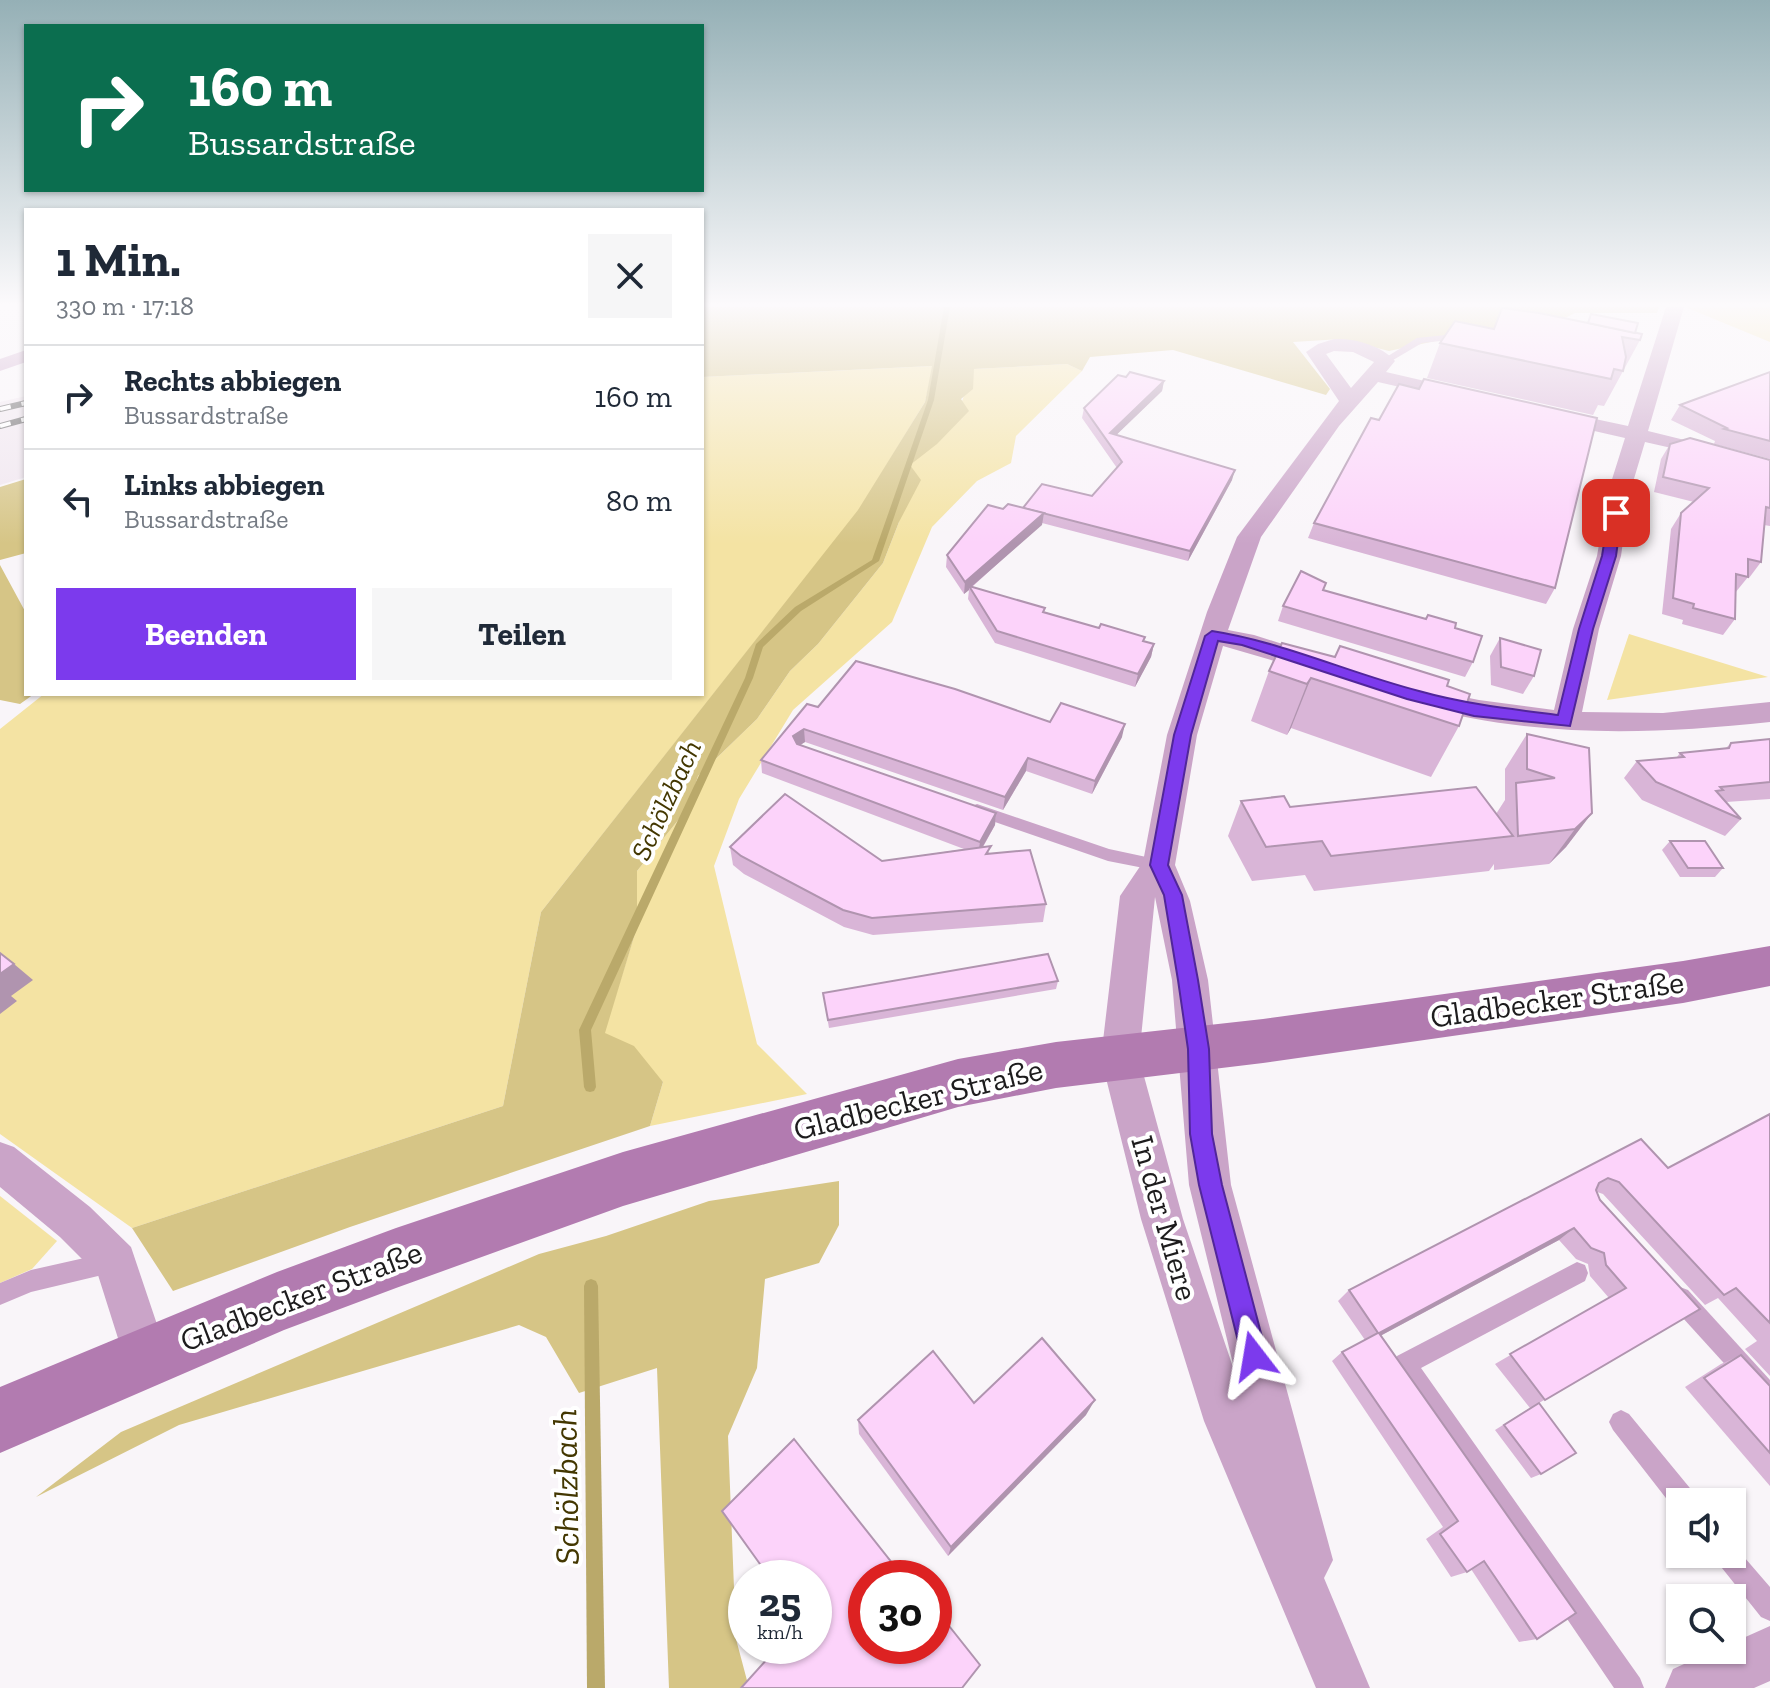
<!DOCTYPE html>
<html lang="de">
<head>
<meta charset="utf-8">
<style>
	body { margin:0; font-family:"Zilla Slab",serif; background:#f6f6f7; color:#1f2937; height:100vh; display:flex; flex-direction:column; font-size:30px; white-space:nowrap }
	* { box-sizing:border-box; margin:0 }
	p { font-size:26px; color:#747a83 }
	.icon { flex:none; width:44px; height:44px; fill:none; stroke:currentColor; stroke-width:2; stroke-linecap:round; stroke-linejoin:round }
	.map { position:relative; flex:1; overflow:hidden }
	.panel { position:absolute; left:24px; top:208px; width:680px; height:488px; display:flex; flex-direction:column; background:#fff; border-radius:0px; box-shadow:0 2px 6px #0004 }
	.panel>* { flex:none }
	.top-card { position:absolute; left:24px; top:24px; width:680px; height:168px; border-radius:0px; box-shadow:0 2px 6px #0004; background:#0b6e4f; color:#fff; overflow:hidden }
	.controls { position:absolute; left:1666px; top:1488px; display:grid; gap:16px }
	.controls a { display:grid; place-items:center; width:80px; height:80px; border-radius:0px; background:#fff; box-shadow:0 2px 6px #0004; font-size:40px }
	.speed { position:absolute; left:728px; top:1560px; display:flex; gap:16px; font-size:40px; font-weight:700; text-align:center }
	.speed>* { display:grid; place-content:center; width:104px; height:104px; border-radius:50%; background:#fff; box-shadow:0 2px 6px #0004; line-height:1 }
	.speed small { font-size:20px; font-weight:400 }
	.speed .limit { border:12px solid #d22; background:#fff; color:#111 }
	.pin { position:absolute; display:grid; place-items:center; width:68px; height:68px; color:#fff; margin:-34px; border-radius:16px; box-shadow:0 4px 12px #0006 }
	.me { position:absolute; width:88px; margin:-44px; rotate:346deg; stroke-linejoin:round; filter:drop-shadow(0 0 6px #0008) }
	.turn { display:flex; align-items:center; gap:28px; height:168px; padding:0 32px; font-size:36px }
	.turn .icon { width:104px; height:104px; stroke-width:2.5 }
	.turn b { display:block; font-size:56px; line-height:68px }
	.round { display:grid; place-items:center; flex:none; width:84px; height:84px; border-radius:0px; background:#f6f6f7 }
	.overview { display:flex; align-items:center; justify-content:space-between; height:136px; padding:0 32px }
	h1 { font-size:48px; font-weight:700; line-height:60px }
	.primary-button { display:flex; gap:16px; margin-top:auto; padding:16px 32px }
	.primary-button a { flex:1; height:92px; border-radius:0px; background:#7c3aed; color:#fff; font-size:32px; font-weight:700; line-height:92px; text-align:center }
	.primary-button a+a { background:#f6f6f7; color:#1f2937 }
	ul { padding:0; list-style:none }
	li { display:flex; align-items:center; gap:24px; height:104px; padding:0 32px; border-top:2px solid #e0e1e3 }
	li div { flex:1 }
	li b { display:block; font-size:30px }
	li em { font-style:normal }
	.map>svg:first-child { display:block }
	.built { fill:#f0e6ef }
	.green { fill:#f4e3a3 }
	.forest { fill:#d6c586 }
	.lines { fill:none; stroke-linecap:round; stroke-linejoin:round }
	.stream { fill:#baa96a; fill-rule:evenodd }
	.lane { fill:#caa4c8; fill-rule:evenodd }
	.street { fill:#caa4c8; fill-rule:evenodd }
	.secondary { fill:#b27bb0; fill-rule:evenodd }
	.rail-casing { stroke:#626062; stroke-width:6 }
	.rail { stroke:#fff; stroke-width:4; stroke-dasharray:11; stroke-linecap:butt }
	.wall { fill:#d9b5d7 }
	.shaded-wall { fill:#b094af }
	.building { fill:#fcd3fa; stroke:#b094af; stroke-width:2 }
	.route { fill:#7c3aed; stroke:#51269a; stroke-width:2 }
	.labels { text-anchor:middle; dominant-baseline:central; stroke-width:8; stroke-linejoin:round; paint-order:stroke }
	.water-label { font-size:28px; font-style:italic; fill:#433701; stroke:#fff }
	.near-street-label { font-size:32px; fill:#1d1c1d; stroke:#fff }
	.near-water-label { font-size:34px; font-style:italic; fill:#433701; stroke:#fff }
</style>
</head>
<body>
<div class="map">
<svg width="1770" height="1688" viewBox="0 0 1770 1688">
	<rect width="100%" height="100%" fill="#f9f5f9"/>
	<polygon class="built" points="26,396 26,477 0,485 0,402"/>
	<g class="green">
		<polygon points="1685,307 1770,307 1770,342"/>
		<polygon points="1067,364 1082,371 1016,436 1011,463 977,481 932,527 892,622 793,710 739,799 714,866 757,1044 807,1094 650,1126 663,1082 604,1033 637,927 637,871 688,808 698,776 757,719 790,671 818,644 883,563 899,522 909,465 952,428 974,369"/>
		<polygon points="933,366 925,402 859,510 541,912 503,1106 132,1228 0,1134 0,729 44,694 702,694 702,377"/>
		<polygon points="1629,634 1768,677 1607,700"/>
		<polygon points="0,1196 57,1241 32,1269 0,1283"/>
	</g>
	<g class="forest">
		<polygon points="702,307 1659,307 1657,313 1575,313 1547,327 1440,340 1389,351 1341,339 1293,342 1330,389 1326,395 1173,350 1090,357 1082,371 1067,364 974,369 973,389 961,399 969,411 937,444 910,465 921,480 899,522 883,563 818,644 790,671 757,719 698,776 688,808 637,871 637,927 605,1033 634,1046 663,1082 650,1126 350,1227 173,1291 132,1228 503,1106 541,912 858,510 925,402 932,366 702,377"/>
		<polygon points="26,479 26,553 0,560 0,487"/>
		<polygon points="0,565 26,613 26,694 34,694 20,704 0,700"/>
		<polygon points="839,1181 839,1225 819,1263 765,1279 757,1368 728,1436 736,1639 749,1688 669,1688 657,1368 579,1393 546,1337 519,1325 179,1425 36,1497 121,1432 539,1254 606,1236 709,1201"/>
	</g>
	<g class="lines">
		<g class="stream">
			<polygon points="944,307 950,307 934,400 879,561 801,611 763,647 753,678 591,1030 596,1087 594,1091 590,1092 586,1091 584,1087 579,1030 745,678 756,644 795,607 872,560 928,400"/>
			<polygon points="591,1279 596,1281 598,1286 605,1688 587,1688 584,1286 586,1281"/>
		</g>
		<g class="lane">
			<polygon points="1465,333 1470,336 1468,338 1422,343 1388,363 1380,361 1417,338"/>
			<polygon points="977,804 1109,849 1165,861 1167,865 1165,869 1159,871 1108,861 972,814 969,810 972,806"/>
			<polygon points="111,1252 119,1255 122,1263 119,1271 31,1292 0,1305 0,1283 31,1270"/>
			<polygon points="1577,1262 1585,1265 1588,1273 1585,1281 1421,1368 1640,1678 1644,1688 1614,1688 1394,1364 1397,1356"/>
			<polygon points="1680,1287 1688,1290 1770,1380 1770,1409 1762,1405 1672,1306 1669,1298 1672,1290"/>
			<polygon points="1621,1410 1629,1414 1694,1493 1697,1502 1680,1502 1680,1512 1676,1511 1613,1430 1609,1422 1613,1414"/>
			<polygon points="1732,1543 1770,1587 1770,1621 1761,1617 1718,1563 1714,1554 1732,1554"/>
		</g>
		<g class="street">
			<path d="M1666 307H1684L1648 431 1770 461V475L1720 459 1645 442 1630 492 1621 556 1599 629 1582 712 1663 713 1770 702V722C1646 735 1536 738 1414 705L1410 698 1414 691 1424 689 1479 700 1554 710 1573 629 1597 556 1608 492 1625 438 1546 420 1543 416 1553 410 1628 426Z"/>
			<path d="M1334 339C1354 338 1381 345 1395 361L1386 372 1468 391 1471 395 1461 401 1378 382 1339 426 1261 537 1228 630 1254 635 1329 659 1333 665 1329 671 1319 674 1223 646 1197 735 1175 865 1190 901 1208 980 1231 1185 1333 1560 1324 1578 1370 1688H1316L1204 1421 1141 1219 1101 1058 1120 896 1143 862 1167 735 1207 612 1237 537 1339 401 1306 352 1318 344ZM1334 351 1353 352 1374 362 1351 388 1326 354ZM1155 897 1172 980 1189 1185 1236 1376 1183 1219 1139 1058Z"/>
			<polygon points="26,350 26,362 0,371 0,359"/>
			<polygon points="0,1142 14,1147 90,1207 131,1247 168,1357 161,1373 145,1380 129,1373 98,1275 60,1237 0,1187"/>
			<polygon points="1770,1626 1770,1681 1754,1688 1665,1688 1673,1669 1715,1650 1732,1650 1732,1643"/>
		</g>
		<polygon class="secondary" points="1770,946 1770,986 1683,1003 1263,1063 1056,1088 958,1107 623,1206 396,1288 284,1330 0,1453 0,1387 277,1272 396,1228 623,1152 958,1059 1056,1042 1263,1019 1683,961"/>
		<g class="rail-casing">
			<g id="rail">
				<polyline points="0,409 26,403"/>
				<polyline points="0,426 26,419"/>
			</g>
		</g>
		<use href="#rail" class="rail"/>
	</g>
	<g class="wall">
		<polygon points="1591,314 1635,333 1640,340 1604,406 1598,405 1593,415 1427,378 1440,343 1493,329 1587,323"/>
		<polygon points="1770,372 1770,459 1714,444 1715,441 1671,420 1680,405"/>
		<polygon points="1126,377 1164,381 1162,391 1116,435 1232,480 1188,561 1042,523 972,587 1045,612 1154,644 1151,657 1135,687 995,643 968,599 969,590 964,594 946,567 947,555 1003,509 1023,508 1092,496 1117,468 1082,418 1084,408"/>
		<polygon points="1670,444 1770,460 1770,526 1764,525 1761,562 1749,578 1748,577 1735,593 1735,619 1723,635 1682,624 1683,620 1662,614 1671,529 1681,513 1694,502 1654,492 1661,459"/>
		<polygon points="1314,523 1555,588 1546,604 1308,538"/>
		<polygon points="1323,590 1455,628 1473,662 1465,677 1278,621 1283,606"/>
		<polygon points="1500,638 1534,676 1523,694 1491,685 1490,656"/>
		<polygon points="1269,671 1447,686 1459,726 1431,777 1291,728 1287,735 1251,721"/>
		<polygon points="818,707 1050,722 1122,737 1092,794 1026,771 1003,810 805,742 800,745 996,813 995,825 983,847 1046,904 1043,922 873,935 844,927 744,874 733,865 730,847 882,861 964,849 762,773 761,760"/>
		<polygon points="1527,734 1592,813 1566,847 1549,864 1494,870 1494,864 1489,871 1314,891 1305,875 1252,881 1228,836 1241,801 1290,807 1496,814 1505,800 1505,769"/>
		<polygon points="1770,739 1770,799 1726,802 1741,819 1725,836 1642,800 1624,778 1637,761 1677,757 1680,753 1726,748 1731,743"/>
		<polygon points="1670,841 1723,868 1715,877 1680,877 1662,850"/>
		<polygon points="1058,981 1056,989 829,1028 823,993"/>
		<polygon points="1770,1114 1770,1376 1745,1349 1757,1341 1718,1298 1705,1305 1603,1194 1597,1192 1600,1200 1700,1309 1539,1403 1541,1474 1531,1478 1495,1430 1530,1408 1495,1364 1609,1298 1590,1276 1588,1264 1576,1259 1559,1240 1380,1336 1537,1639 1519,1642 1471,1569 1467,1572 1451,1577 1426,1539 1443,1527 1332,1361 1342,1352 1365,1340 1338,1301 1349,1290 1641,1139 1668,1168"/>
		<polygon points="1741,1355 1770,1386 1770,1486 1685,1387 1721,1364"/>
		<polygon points="974,1403 1086,1415 948,1556 859,1434 858,1420"/>
	</g>
	<g class="shaded-wall">
		<polygon points="1164,381 1162,391 1108,443 1110,433"/>
		<polygon points="1235,470 1232,480 1188,561 1190,551"/>
		<polygon points="1044,513 1042,525 970,588 969,586 969,590 964,594 965,582"/>
		<polygon points="1154,644 1151,657 1135,687 1138,674"/>
		<polygon points="1311,678 1291,728 1287,735 1307,684"/>
		<polygon points="1125,724 1122,737 1092,794 1095,781"/>
		<polygon points="804,729 805,742 794,749 793,736"/>
		<polygon points="1028,758 1026,771 1003,810 1005,797"/>
		<polygon points="996,813 995,825 978,855 980,842"/>
		<polygon points="1592,813 1566,847 1549,864 1575,829"/>
		<polygon points="14,964 33,980 11,996 17,1001 0,1014 0,974"/>
		<polygon points="1574,1228 1559,1240 1367,1343 1379,1333"/>
		<polygon points="1095,1400 1086,1415 948,1556 951,1547"/>
	</g>
	<g class="building">
		<polygon points="1502,308 1539,313 1642,334 1640,340 1622,337 1626,357 1623,371 1614,369 1611,379 1440,343 1455,321 1494,329"/>
		<polygon points="1591,314 1638,323 1635,333 1588,323"/>
		<polygon points="1130,372 1164,381 1110,433 1235,470 1190,551 1023,508 1042,484 1092,496 1122,462 1084,408 1118,375 1126,377"/>
		<polygon points="1770,372 1770,441 1724,429 1727,428 1680,405"/>
		<polygon points="1424,379 1597,418 1555,588 1314,523 1371,418 1379,420 1399,384 1419,389"/>
		<polygon points="1690,438 1770,460 1770,508 1766,507 1761,562 1748,559 1748,577 1736,574 1735,619 1693,608 1694,604 1673,598 1681,513 1709,488 1663,477 1670,444"/>
		<polygon points="1008,504 1044,513 965,582 947,555 988,505 1003,509"/>
		<polygon points="1301,571 1326,583 1323,590 1426,619 1428,615 1456,623 1455,628 1482,636 1473,662 1283,606"/>
		<polygon points="969,586 1045,608 1043,612 1099,628 1101,624 1145,637 1143,641 1154,644 1138,674 997,631"/>
		<polygon points="1500,638 1541,650 1534,676 1501,667"/>
		<polygon points="1282,643 1335,657 1340,646 1449,680 1447,686 1470,694 1459,726 1311,678 1307,684 1269,671"/>
		<polygon points="856,661 955,689 1050,722 1061,703 1125,724 1095,781 1028,758 1005,797 804,729 793,736 797,744 996,813 980,842 761,760 807,704 818,707"/>
		<polygon points="1527,734 1589,748 1592,813 1575,829 1518,836 1516,783 1555,778 1527,769"/>
		<polygon points="1770,739 1770,782 1720,787 1723,790 1716,791 1741,819 1656,782 1637,761 1684,757 1680,753 1729,748 1731,743"/>
		<polygon points="1476,787 1513,836 1331,856 1322,841 1266,847 1241,801 1284,796 1290,807"/>
		<polygon points="785,794 882,861 991,846 986,854 1030,850 1046,904 872,918 843,910 741,856 730,847"/>
		<polygon points="1670,841 1705,841 1723,868 1688,868"/>
		<polygon points="0,953 14,964 0,974"/>
		<polygon points="1048,954 1058,981 828,1020 823,993"/>
		<polygon points="1770,1114 1770,1323 1736,1288 1724,1295 1619,1182 1608,1178 1599,1183 1596,1190 1600,1200 1700,1309 1545,1400 1510,1354 1626,1288 1606,1265 1604,1253 1591,1248 1574,1228 1379,1333 1576,1613 1537,1639 1484,1561 1467,1572 1440,1534 1458,1521 1342,1352 1378,1333 1349,1290 1641,1139 1668,1168"/>
		<polygon points="1042,1338 1095,1400 951,1547 858,1420 933,1351 974,1403"/>
		<polygon points="1741,1355 1770,1386 1770,1453 1704,1378"/>
		<polygon points="1539,1403 1576,1453 1541,1474 1504,1425"/>
		<polygon points="794,1439 904,1578 866,1578 866,1646 934,1646 934,1607 980,1665 962,1688 741,1688 779,1646 814,1646 814,1578 770,1578 722,1511"/>
	</g>
	<linearGradient id="sky" x2="0" y2="1"><stop stop-color="#95b0b6"/><stop offset="0.56" stop-color="#fcfafc"/><stop offset="1" stop-color="#fcfafc" stop-opacity="0"/></linearGradient>
	<rect width="1770" height="544" fill="url(#sky)"/>
	<path class="route" d="M1616 509 1622 513 1616 556 1593 629 1570 726 1474 716 1407 699 1242 645 1218 641 1191 735 1168 865 1182 895 1198 980 1209 1049 1212 1134 1222 1185 1267 1356 1263 1365 1254 1369 1244 1365 1199 1185 1190 1134 1188 1049 1178 980 1164 895 1150 865 1174 735 1205 636 1212 631C1283 642 1349 673 1419 691 1465 704 1511 709 1558 715L1579 629 1602 556 1609 513Z"/>
	<g class="labels">
		<g class="water-label">
			<text transform="translate(666 800) rotate(-65)">Schölzbach</text>
		</g>
		<g class="near-street-label">
			<text transform="translate(1557 999) rotate(-8)">Gladbecker Straße</text>
			<text transform="translate(918 1099) rotate(-14)">Gladbecker Straße</text>
			<text transform="translate(1165 1218) rotate(74)">In der Miere</text>
			<text transform="translate(301 1296) rotate(-21)">Gladbecker Straße</text>
		</g>
		<g class="near-water-label">
			<text transform="translate(566 1487) rotate(-91)">Schölzbach</text>
		</g>
	</g>
</svg>
<div class="controls">
<a><svg class="icon" aria-label="sound" viewBox="0 0 24 24"><path d="M4 9h4l5-4v14l-5-4H4zM17 9q2 3 0 6"/></svg></a>
<a><svg class="icon" aria-label="search" viewBox="0 0 24 24"><circle cx="10" cy="10" r="6"/><path d="M15 15l6 6"/></svg></a>
</div>
<div class="speed"><div>25<small>km/h</small></div><div class="limit">30</div></div>
<div class="pin" style="left:1616px;top:513px;background:#d93025"><svg class="icon" aria-label="arrive" viewBox="0 0 24 24"><path d="M6 21V4h12l-3 4 3 4H6"/></svg></div>
<svg class="me" style="left:1254px;top:1356px" viewBox="-20 -20 40 40"><path d="M0-17L14 15 0 8-14 15z" fill="#7c3aed" stroke="#fff" stroke-width="4"/></svg>
<div class="top-card">
<div class="turn"><svg class="icon" aria-label="right" viewBox="0 0 24 24"><path d="M7 20v-9h11M14 6l5 5-5 5"/></svg><div><b>160 m</b>Bussardstraße</div></div>
</div>
<section class="panel">
<div class="overview"><div><h1>1 Min.</h1><p>330 m · 17:18</p></div><a class="round"><svg class="icon" aria-label="close" viewBox="0 0 24 24"><path d="M6 6l12 12M18 6L6 18"/></svg></a></div>
<ul>
<li><svg class="icon" aria-label="right" viewBox="0 0 24 24"><path d="M7 20v-9h11M14 6l5 5-5 5"/></svg><div><b>Rechts abbiegen</b><p>Bussardstraße</p></div><em>160 m</em></li>
<li><svg class="icon" aria-label="left" viewBox="0 0 24 24"><path d="M17 20v-9H6M10 6l-5 5 5 5"/></svg><div><b>Links abbiegen</b><p>Bussardstraße</p></div><em>80 m</em></li>
</ul>
<div class="primary-button"><a>Beenden</a><a>Teilen</a></div>
</section>
</div>
</body>
</html>
